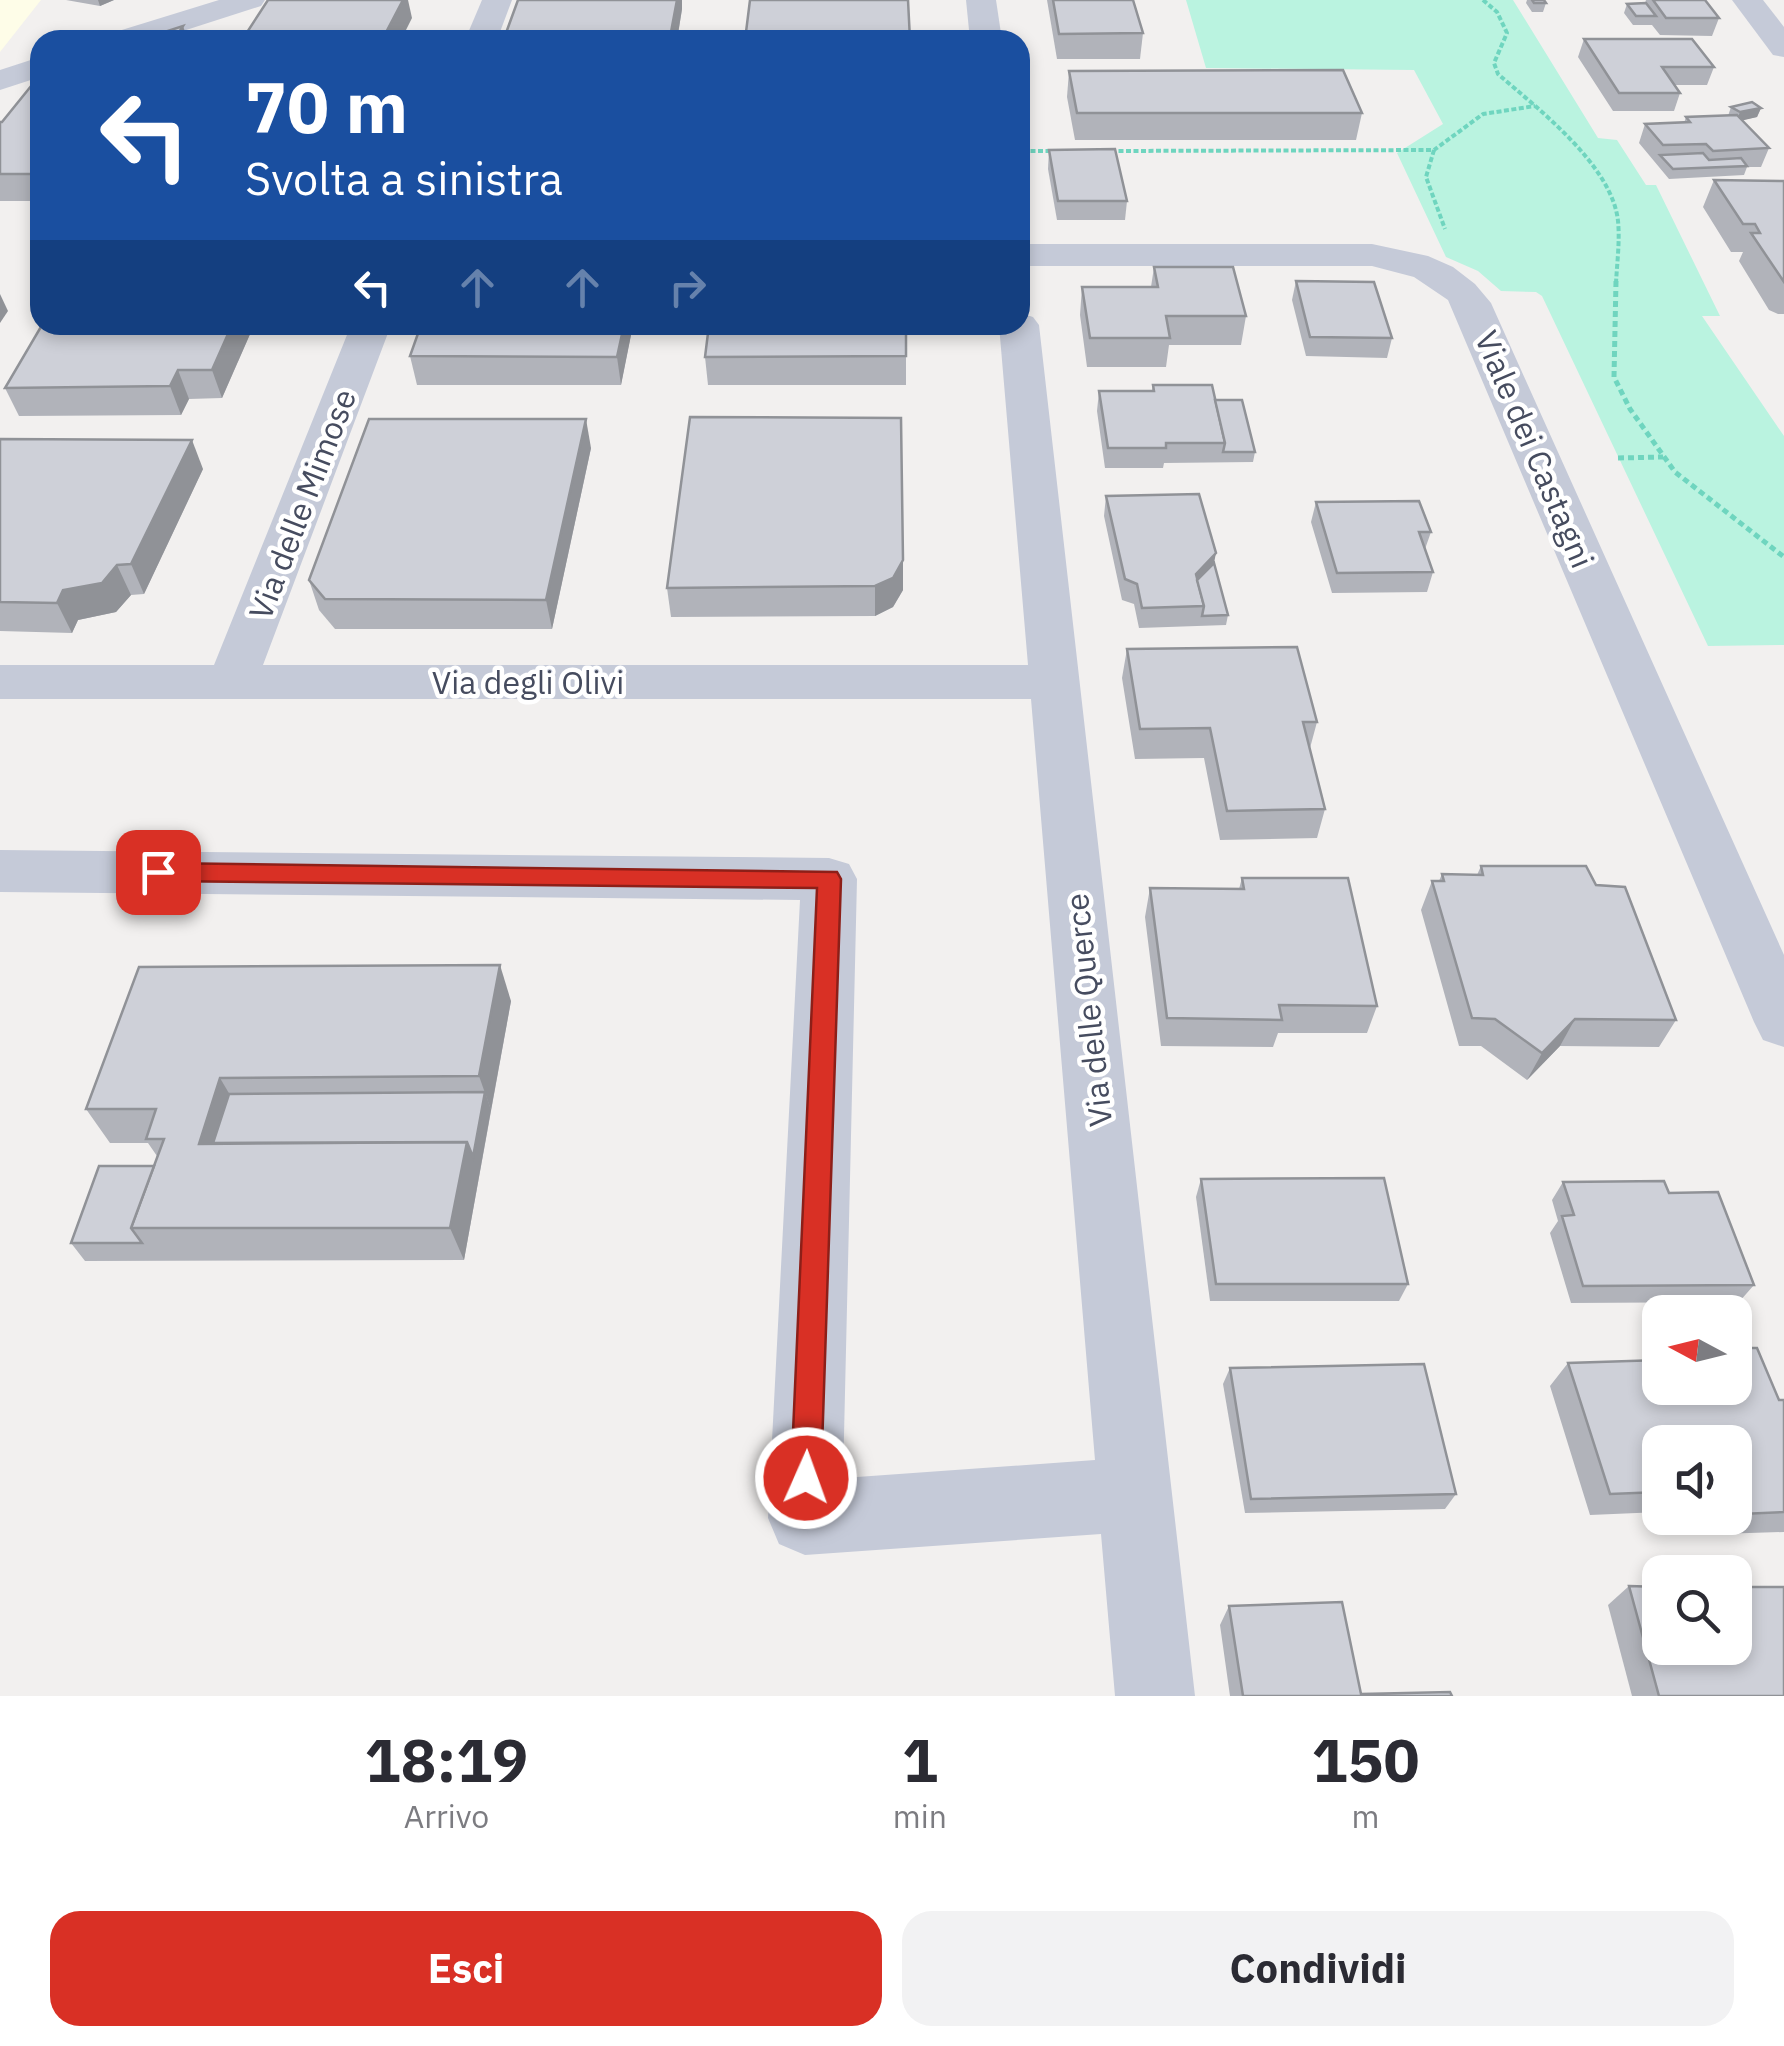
<!DOCTYPE html>
<html lang="it">
<head>
<meta charset="utf-8">
<style>
	body { margin:0; font-family:"IBM Plex Sans",sans-serif; background:#f2f2f3; color:#2b2b33; height:100vh; display:flex; flex-direction:column; font-size:38px; white-space:nowrap }
	* { box-sizing:border-box; margin:0 }
	p { font-size:32px; color:#7c7c81 }
	.icon { flex:none; width:55px; height:55px; fill:none; stroke:currentColor; stroke-width:2; stroke-linecap:round; stroke-linejoin:round }
	.map { position:relative; height:1696px; overflow:hidden }
	.panel { display:flex; flex-direction:column; background:#fff; flex:1 }
	.panel>* { flex:none }
	.banner { position:absolute; left:30px; top:30px; width:1000px; height:305px; border-radius:30px; box-shadow:0 5px 15px #0003; background:#1a4fa0; color:#fff; overflow:hidden }
	.needle { width:65px; rotate:277deg }
	.tools { position:absolute; left:1642px; top:1295px; display:grid; gap:20px }
	.tools a { display:grid; place-items:center; width:110px; height:110px; border-radius:20px; background:#fff; box-shadow:0 5px 15px #0003; font-size:50px }
	.pin { position:absolute; display:grid; place-items:center; width:85px; height:85px; color:#fff; margin:-42px; border-radius:20px; box-shadow:0 5px 15px #0006 }
	.me { position:absolute; width:110px; margin:-55px; rotate:2deg; stroke-linejoin:round; filter:drop-shadow(0 0 8px #0008) }
	.turn { display:flex; align-items:center; gap:35px; height:210px; padding:0 50px; font-size:45px }
	.turn .icon { width:130px; height:130px; stroke-width:2.5 }
	.turn b { display:block; font-size:70px; line-height:85px }
	.lanes { display:flex; align-items:center; height:95px; padding:0 50px; background:#0003; justify-content:center; gap:50px; direction:ltr }
	.lanes .off { opacity:.35 }
	.eta { display:flex; justify-content:space-evenly; align-items:center; height:170px; text-align:center }
	.eta b { font-size:60px; font-weight:700; line-height:70px }
	.action { display:flex; gap:20px; margin-top:auto; padding:20px 50px }
	.action a { flex:1; height:115px; border-radius:30px; background:#d93025; color:#fff; font-size:40px; font-weight:700; line-height:115px; text-align:center }
	.action a+a { background:#f2f2f3; color:#2b2b33 }
	.map>svg:first-child { display:block }
	.commercial { fill:#fefde8 }
	.green { fill:#baf3e0 }
	.lines { fill:none; stroke-linecap:round; stroke-linejoin:round }
	.path-far1 { stroke:#6fd5bf; stroke-width:4; stroke-dasharray:5 2.5; stroke-linecap:butt }
	.path { stroke:#6fd5bf; stroke-width:5; stroke-dasharray:6 4; stroke-linecap:butt }
	.minor { fill:#c5cad8; fill-rule:evenodd }
	.wall { fill:#b1b3ba }
	.shaded-wall { fill:#909297 }
	.building { fill:#ced0d8; stroke:#909297; stroke-width:2.5 }
	.route { fill:#d93025; stroke:#8d1f18; stroke-width:2.5 }
	.labels { text-anchor:middle; dominant-baseline:central; stroke-width:9; stroke-linejoin:round; paint-order:stroke }
	.street-label { font-size:32px; fill:#464c5f; stroke:#fff }
</style>
</head>
<body>
<div class="map">
<svg width="1784" height="1696" viewBox="0 0 1784 1696">
	<rect width="100%" height="100%" fill="#f2f0ef"/>
	<polygon class="commercial" points="0,0 41,0 0,52"/>
	<polygon class="green" points="1186,0 1513,0 1598,138 1617,140 1646,185 1656,185 1720,316 1702,316 1784,436 1784,645 1708,646 1542,296 1536,292 1501,291 1478,271 1446,257 1397,153 1443,124 1414,70 1206,68"/>
	<g class="lines">
		<g class="path-far1">
			<path d="M1483 0 1497 12 1507 33 1494 63 1498 74C1538 109 1612 165 1618 221 1620 241 1617 263 1616 283"/>
			<polyline points="1434,150 1426,177 1445,229"/>
			<polyline points="1023,151 1053,151"/>
			<polyline points="1111,151 1434,150 1483,114 1535,106"/>
		</g>
		<g class="path">
			<polyline points="1616,281 1614,377 1630,409 1675,472 1784,557"/>
			<polyline points="1618,458 1663,457"/>
		</g>
		<g class="minor">
			<polygon points="219,0 265,0 261,6 155,40 107,40 112,33"/>
			<polygon points="482,0 512,0 497,40 465,40"/>
			<polygon points="966,0 996,0 1002,40 970,40"/>
			<polygon points="1732,0 1763,0 1784,27 1784,57 1773,55"/>
			<polygon points="40,57 40,77 0,90 0,70"/>
			<polygon points="1020,244 1372,244 1428,256 1453,267 1475,284 1491,303 1784,955 1784,1047 1763,1040 1754,1022 1448,300 1414,277 1372,266 1020,266"/>
			<polygon points="1020,313 1033,317 1039,325 1195,1696 1115,1696 1101,1534 805,1555 779,1544 768,1518 800,900 0,892 0,850 829,858 849,864 857,879 843,1478 1095,1460 1031,699 0,699 0,665 214,665 351,325 391,325 263,665 1028,665 999,325 1020,325"/>
		</g>
	</g>
	<g class="wall">
		<polygon points="66,0 114,0 100,6"/>
		<polygon points="518,0 682,0 682,9 677,40 507,40 506,33"/>
		<polygon points="1047,0 1133,0 1143,33 1140,59 1057,59"/>
		<polygon points="1527,0 1544,0 1546,3 1543,12 1532,12 1526,3"/>
		<polygon points="1646,0 1705,0 1719,18 1712,36 1660,35 1652,25 1633,25 1624,13 1627,4 1645,3"/>
		<polygon points="1584,39 1714,67 1707,85 1675,85 1680,93 1674,111 1613,111 1578,57"/>
		<polygon points="1069,71 1362,113 1356,140 1075,140 1067,97"/>
		<polygon points="40,75 40,201 0,201 0,122 2,122"/>
		<polygon points="1731,107 1761,108 1757,117 1742,120 1769,148 1761,167 1747,167 1744,175 1669,179 1639,143 1645,124 1684,123 1686,117 1728,116"/>
		<polygon points="1049,150 1127,201 1125,220 1057,220 1048,169"/>
		<polygon points="1714,180 1784,181 1784,314 1778,314 1769,310 1739,261 1743,252 1731,252 1703,207"/>
		<polygon points="1154,267 1246,316 1241,345 1169,345 1166,367 1087,367 1080,315 1082,287 1151,287"/>
		<polygon points="1296,281 1392,338 1387,358 1306,356 1292,300"/>
		<polygon points="254,325 222,398 189,399 181,415 19,416 5,388"/>
		<polygon points="421,325 633,325 621,385 417,385 410,356"/>
		<polygon points="906,325 906,385 708,385 705,357"/>
		<polygon points="1153,385 1215,400 1255,452 1253,462 1164,463 1163,468 1105,468 1097,411 1099,391 1152,391"/>
		<polygon points="690,417 903,590 893,607 875,616 671,617 667,588"/>
		<polygon points="0,439 203,469 144,594 131,595 116,612 78,620 72,633 0,631"/>
		<polygon points="591,448 552,629 335,629 319,610 309,580"/>
		<polygon points="1106,496 1214,563 1228,615 1226,625 1139,628 1134,604 1122,600 1104,516"/>
		<polygon points="1316,502 1431,532 1425,549 1433,572 1427,592 1332,593 1311,522"/>
		<polygon points="1127,649 1317,722 1310,748 1325,809 1317,838 1220,840 1204,758 1135,759 1122,678"/>
		<polygon points="1481,866 1596,885 1676,1020 1659,1047 1560,1046 1527,1080 1481,1046 1459,1046 1421,910 1432,881 1439,881 1442,874 1477,875"/>
		<polygon points="1242,878 1377,1006 1367,1033 1278,1033 1273,1047 1161,1046 1145,917 1150,888 1239,889"/>
		<polygon points="511,1001 464,1260 85,1261 71,1243 154,1166 157,1156 148,1143 110,1143 86,1109"/>
		<polygon points="1201,1179 1408,1284 1399,1301 1210,1301 1196,1197"/>
		<polygon points="1563,1182 1669,1193 1754,1285 1739,1302 1571,1303 1550,1233 1558,1221 1552,1200"/>
		<polygon points="1660,1354 1660,1388 1784,1400 1784,1532 1718,1534 1712,1518 1735,1518 1735,1442 1660,1442 1660,1512 1590,1515 1550,1386 1568,1363 1655,1360"/>
		<polygon points="1230,1368 1456,1494 1445,1509 1245,1513 1223,1384"/>
		<polygon points="1629,1586 1784,1696 1632,1696 1608,1605"/>
		<polygon points="1229,1606 1361,1694 1452,1696 1230,1696 1220,1625"/>
	</g>
	<g class="shaded-wall">
		<polygon points="98,0 114,0 100,6"/>
		<polygon points="403,0 408,0 412,18 401,40 382,40"/>
		<polygon points="677,0 682,0 682,9 677,40 671,40 671,32"/>
		<polygon points="183,26 188,40 174,40"/>
		<polygon points="1761,108 1757,117 1736,122 1740,112"/>
		<polygon points="0,294 8,311 0,323"/>
		<polygon points="232,325 254,325 222,398 212,370"/>
		<polygon points="624,325 633,325 621,385 617,357"/>
		<polygon points="178,370 189,399 181,415 170,386"/>
		<polygon points="586,419 591,448 552,629 546,600"/>
		<polygon points="192,440 203,469 144,594 131,564"/>
		<polygon points="1216,553 1212,573 1196,590 1196,574"/>
		<polygon points="903,560 903,590 893,607 875,616 875,586"/>
		<polygon points="117,565 131,595 116,612 78,620 72,633 57,603 63,590"/>
		<polygon points="500,965 511,1001 491,1110 479,1076"/>
		<polygon points="1575,1019 1560,1046 1527,1080 1542,1053"/>
		<polygon points="220,1078 240,1112 225,1159 199,1144"/>
		<polygon points="485,1092 491,1110 464,1260 450,1228 467,1142"/>
	</g>
	<g class="building">
		<polygon points="268,0 403,0 382,40 242,40"/>
		<polygon points="518,0 677,0 671,32 506,33"/>
		<polygon points="750,0 908,0 910,40 745,40"/>
		<polygon points="1053,0 1133,0 1143,33 1059,34"/>
		<polygon points="1532,0 1544,0 1546,3 1534,3"/>
		<polygon points="1653,0 1705,0 1719,18 1666,18"/>
		<polygon points="1646,3 1656,16 1636,16 1627,4"/>
		<polygon points="183,26 174,40 140,40"/>
		<polygon points="1584,39 1692,39 1714,67 1662,67 1680,93 1619,93"/>
		<polygon points="1343,70 1362,113 1077,113 1069,71"/>
		<polygon points="40,75 40,174 0,174 0,122 2,122"/>
		<polygon points="1752,102 1761,108 1740,112 1731,107"/>
		<polygon points="1737,115 1769,148 1713,151 1706,144 1663,145 1645,124 1690,122 1686,117"/>
		<polygon points="1115,149 1127,201 1058,201 1049,150"/>
		<polygon points="1703,153 1709,160 1741,158 1747,166 1673,169 1660,155"/>
		<polygon points="1714,180 1784,181 1784,282 1751,233 1760,233 1755,224 1743,224"/>
		<polygon points="1154,267 1233,267 1246,316 1166,316 1170,338 1090,338 1082,287 1158,287"/>
		<polygon points="1296,281 1374,282 1392,338 1310,337"/>
		<polygon points="42,325 232,325 212,370 178,370 170,386 5,388"/>
		<polygon points="421,325 624,325 617,357 410,356"/>
		<polygon points="709,325 906,325 906,356 705,357"/>
		<polygon points="1153,385 1212,385 1225,443 1166,443 1166,448 1108,448 1099,391 1154,391"/>
		<polygon points="1215,400 1242,400 1255,452 1223,452 1225,443"/>
		<polygon points="690,417 901,418 903,560 893,578 875,586 667,588"/>
		<polygon points="369,419 586,419 546,600 325,599 309,580"/>
		<polygon points="0,439 192,440 131,564 117,565 102,583 63,590 57,603 0,602"/>
		<polygon points="1199,494 1216,553 1196,574 1204,606 1142,608 1137,584 1125,579 1106,496"/>
		<polygon points="1419,501 1431,532 1419,532 1433,572 1337,573 1316,502"/>
		<polygon points="1214,563 1228,615 1202,616 1204,606 1197,580"/>
		<polygon points="1297,647 1317,722 1303,722 1325,809 1227,811 1210,728 1140,729 1127,649"/>
		<polygon points="1481,866 1586,866 1596,885 1625,887 1676,1020 1575,1019 1542,1053 1495,1019 1472,1018 1432,881 1444,881 1442,874 1483,875"/>
		<polygon points="1242,878 1348,878 1377,1006 1279,1005 1282,1020 1167,1018 1150,888 1244,889"/>
		<polygon points="500,965 479,1076 220,1078 199,1144 467,1142 450,1228 131,1228 164,1139 146,1139 156,1109 86,1109 139,967"/>
		<polygon points="485,1092 473,1157 467,1142 213,1143 229,1094"/>
		<polygon points="99,1166 154,1166 131,1228 142,1243 71,1243"/>
		<polygon points="1384,1178 1408,1284 1216,1284 1201,1179"/>
		<polygon points="1664,1181 1669,1193 1718,1192 1754,1285 1583,1286 1562,1216 1574,1215 1563,1182"/>
		<polygon points="1735,1348 1757,1348 1779,1400 1784,1400 1784,1512 1741,1514 1735,1497 1735,1442 1660,1442 1660,1492 1610,1494 1568,1363 1660,1360 1660,1388 1735,1388"/>
		<polygon points="1424,1364 1456,1494 1251,1499 1230,1368"/>
		<polygon points="1629,1586 1660,1587 1660,1648 1735,1648 1735,1587 1784,1587 1784,1696 1659,1696"/>
		<polygon points="1342,1602 1361,1694 1450,1692 1452,1696 1243,1696 1229,1606"/>
	</g>
	<polygon class="route" points="158,863 837,872 841,879 821,1478 817,1489 806,1493 795,1489 791,1478 817,888 158,881 146,872"/>
	<g class="labels">
		<g class="street-label">
			<text transform="translate(1535 449) rotate(67)">Viale dei Castagni</text>
			<text transform="translate(302 504) rotate(-69)">Via delle Mimose</text>
			<text x="528" y="682">Via degli Olivi</text>
			<text transform="translate(1088 1010) rotate(-96)">Via delle Querce</text>
		</g>
	</g>
</svg>
<div class="tools">
<a><svg class="needle" viewBox="-14 -14 28 28"><path d="M0-13l5 13h-10z" fill="#e53935"/><path d="M0 13l5-13h-10z" fill="#7c7c81"/></svg></a>
<a><svg class="icon" aria-label="sound" viewBox="0 0 24 24"><path d="M4 9h4l5-4v14l-5-4H4zM17 9q2 3 0 6"/></svg></a>
<a><svg class="icon" aria-label="search" viewBox="0 0 24 24"><circle cx="10" cy="10" r="6"/><path d="M15 15l6 6"/></svg></a>
</div>
<div class="pin" style="left:158px;top:872px;background:#d93025"><svg class="icon" aria-label="arrive" viewBox="0 0 24 24"><path d="M6 21V4h12l-3 4 3 4H6"/></svg></div>
<svg class="me" style="left:806px;top:1478px" viewBox="-20 -20 40 40"><circle r="17" fill="#d93025" stroke="#fff" stroke-width="3"/><path d="M0-11L8 9 0 5-8 9z" fill="#fff"/></svg>
<div class="banner">
<div class="turn"><svg class="icon" aria-label="left" viewBox="0 0 24 24"><path d="M17 20v-9H6M10 6l-5 5 5 5"/></svg><div><b>70 m</b>Svolta a sinistra</div></div>
<div class="lanes"><svg class="icon" aria-label="left" viewBox="0 0 24 24"><path d="M17 20v-9H6M10 6l-5 5 5 5"/></svg><svg class="icon off" aria-label="ahead" viewBox="0 0 24 24"><path d="M12 20V5M6 11l6-6 6 6"/></svg><svg class="icon off" aria-label="ahead" viewBox="0 0 24 24"><path d="M12 20V5M6 11l6-6 6 6"/></svg><svg class="icon off" aria-label="right" viewBox="0 0 24 24"><path d="M7 20v-9h11M14 6l5 5-5 5"/></svg></div>
</div>
</div>
<section class="panel">
<div class="eta">
<div><b>18:19</b><p>Arrivo</p></div>
<div><b>1</b><p>min</p></div>
<div><b>150</b><p>m</p></div>
</div>
<div class="action"><a>Esci</a><a>Condividi</a></div>
</section>
</body>
</html>
